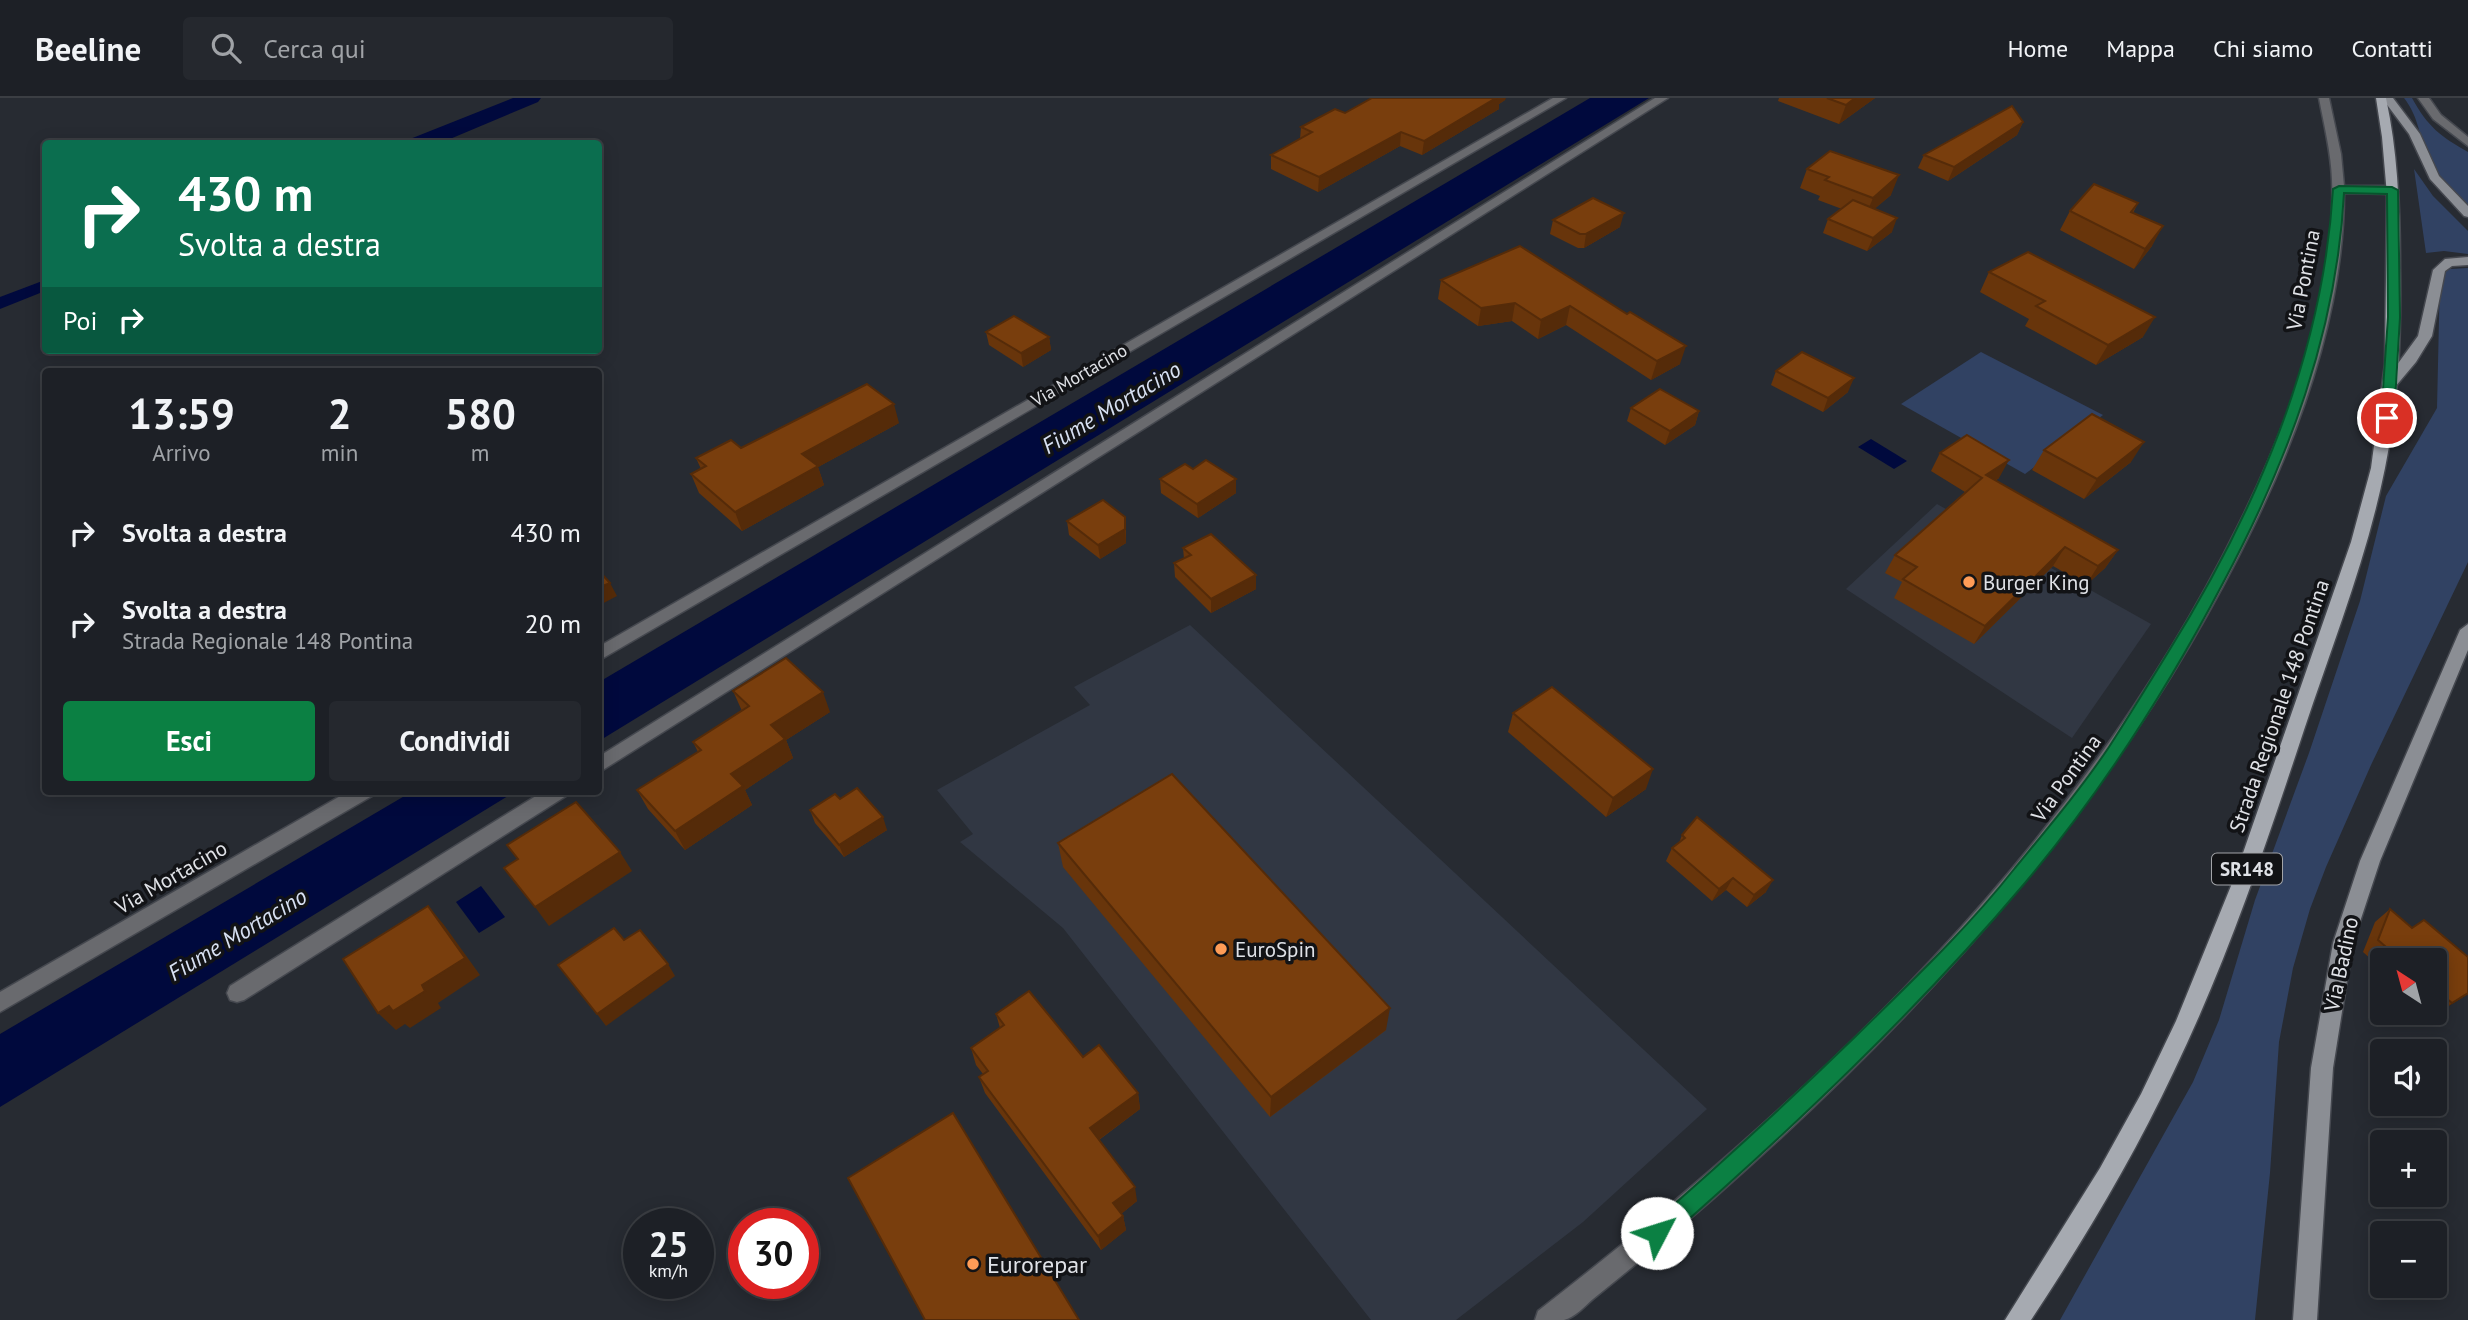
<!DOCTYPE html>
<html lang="it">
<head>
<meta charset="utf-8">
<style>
	body { margin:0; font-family:"PT Sans",sans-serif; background:#25282e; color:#f1f3f6; height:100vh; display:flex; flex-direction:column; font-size:26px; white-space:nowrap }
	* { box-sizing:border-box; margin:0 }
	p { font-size:23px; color:#a0a3a7 }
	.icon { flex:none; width:38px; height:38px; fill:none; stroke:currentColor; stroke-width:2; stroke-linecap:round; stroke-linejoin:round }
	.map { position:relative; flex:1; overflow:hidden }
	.details { position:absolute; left:42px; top:270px; width:560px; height:427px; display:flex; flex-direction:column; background:#1d2026; border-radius:7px; box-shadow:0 4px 18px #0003,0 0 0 2px #3b3e43 }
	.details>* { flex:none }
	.banner { position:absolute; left:42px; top:42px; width:560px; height:214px; border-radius:7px; box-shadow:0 4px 18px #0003,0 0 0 2px #3b3e43; background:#0b6e4f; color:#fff; overflow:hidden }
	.needle { width:46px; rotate:324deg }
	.tools { position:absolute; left:2370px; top:850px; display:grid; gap:14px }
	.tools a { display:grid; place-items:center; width:77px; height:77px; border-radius:7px; background:#1d2026; box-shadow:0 4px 18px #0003,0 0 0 2px #3b3e43; font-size:35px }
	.speed { position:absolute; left:623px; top:1110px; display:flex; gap:14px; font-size:35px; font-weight:700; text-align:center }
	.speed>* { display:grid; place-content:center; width:91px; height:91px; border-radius:50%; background:#1d2026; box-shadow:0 4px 18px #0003,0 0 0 2px #3b3e43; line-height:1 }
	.speed small { font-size:18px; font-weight:400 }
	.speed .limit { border:10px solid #d22; background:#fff; color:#111 }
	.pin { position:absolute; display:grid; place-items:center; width:60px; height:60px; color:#fff; margin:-30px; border:4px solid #fff; border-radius:50%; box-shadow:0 2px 7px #0007 }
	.me { position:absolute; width:77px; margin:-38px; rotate:50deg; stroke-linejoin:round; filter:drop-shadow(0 0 5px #0008) }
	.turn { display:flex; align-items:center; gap:24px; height:147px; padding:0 21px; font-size:32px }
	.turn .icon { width:91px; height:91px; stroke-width:2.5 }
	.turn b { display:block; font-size:49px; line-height:60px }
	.then { display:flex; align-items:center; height:66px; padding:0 21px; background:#0003; gap:14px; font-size:26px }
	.eta { display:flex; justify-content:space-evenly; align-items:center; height:119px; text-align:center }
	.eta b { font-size:42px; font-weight:700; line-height:49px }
	.button { display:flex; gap:14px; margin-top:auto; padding:14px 21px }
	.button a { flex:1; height:80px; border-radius:7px; background:#0b8043; color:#fff; font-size:28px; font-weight:700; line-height:80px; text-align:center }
	.button a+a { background:#25282e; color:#f1f3f6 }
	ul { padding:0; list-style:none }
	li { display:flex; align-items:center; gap:21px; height:91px; padding:0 21px }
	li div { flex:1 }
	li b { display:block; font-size:26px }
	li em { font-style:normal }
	header { display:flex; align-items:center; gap:42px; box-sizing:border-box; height:98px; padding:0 35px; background:#1d2026; border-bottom:2px solid #3b3e43 }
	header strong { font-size:33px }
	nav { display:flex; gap:38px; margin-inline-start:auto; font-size:24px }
	.search { width:490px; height:63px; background:#25282e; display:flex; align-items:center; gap:18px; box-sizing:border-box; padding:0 24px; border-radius:7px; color:#a0a3a7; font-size:26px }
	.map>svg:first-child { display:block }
	.built { fill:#313743 }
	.green { fill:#314263 }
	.water { fill:#00093d }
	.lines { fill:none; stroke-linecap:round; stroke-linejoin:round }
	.canal { fill:#00093d; fill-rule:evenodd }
	.street-casing { stroke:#45484f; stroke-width:3 }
	.secondary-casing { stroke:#45484f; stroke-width:3 }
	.primary-casing { stroke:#45484f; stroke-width:3 }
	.street { fill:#696a6e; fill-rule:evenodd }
	.secondary { fill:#8b8e94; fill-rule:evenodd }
	.primary { fill:#a6aab1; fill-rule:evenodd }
	.wall { fill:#68350b }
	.shaded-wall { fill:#552b09 }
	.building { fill:#793e0d; stroke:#552b09; stroke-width:2 }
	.route { fill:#0b8043; stroke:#07532c; stroke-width:2 }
	.poi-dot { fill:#fe9c57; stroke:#121316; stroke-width:2.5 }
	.labels { text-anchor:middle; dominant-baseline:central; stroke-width:7; stroke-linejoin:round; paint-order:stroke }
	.far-street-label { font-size:18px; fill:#e0e2e7; stroke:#121316 }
	.shield { fill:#121316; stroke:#a2a4a8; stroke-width:2 }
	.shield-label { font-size:19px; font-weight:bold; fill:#e0e2e7 }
	.street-label { font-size:21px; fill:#e0e2e7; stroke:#121316 }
	.poi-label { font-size:21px; fill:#e0e2e7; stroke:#121316; text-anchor:start }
	.water-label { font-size:23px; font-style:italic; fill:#d8e1f3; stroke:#121316 }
	.near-poi-label { font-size:24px; fill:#e0e2e7; stroke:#121316; text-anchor:start }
</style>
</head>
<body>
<header>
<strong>Beeline</strong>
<div class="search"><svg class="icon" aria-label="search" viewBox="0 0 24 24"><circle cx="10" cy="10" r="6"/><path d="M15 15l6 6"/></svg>Cerca qui</div>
<nav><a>Home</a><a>Mappa</a><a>Chi siamo</a><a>Contatti</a></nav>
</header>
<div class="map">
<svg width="2468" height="1222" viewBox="0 0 2468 1222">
	<rect width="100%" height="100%" fill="#272b32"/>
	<g class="built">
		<polygon points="1937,406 2151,526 2072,640 1846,491"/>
		<polygon points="1190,527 1707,1011 1583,1124 1456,1222 1371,1222 1063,830 960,744 973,736 937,692 1090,607 1074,589"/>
	</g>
	<g class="green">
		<path d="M2404 0H2412C2428 29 2440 38 2468 54V112C2451 95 2434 79 2426 56 2419 35 2418 18 2404 0Z"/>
		<polygon points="2414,71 2433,98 2468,133 2468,156 2444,153 2426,155"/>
		<polygon points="2468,170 2468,464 2371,667 2326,769 2310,811 2293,870 2279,944 2270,1075 2255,1222 2060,1222 2193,984 2219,922 2255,802 2309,655 2360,503 2386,398 2437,310 2440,177 2450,171"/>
		<polygon points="1981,254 2103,317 2025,376 1901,306"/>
	</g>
	<g class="water">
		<polygon points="1590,0 1649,0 599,643 599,584"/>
		<polygon points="45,182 45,193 0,211 0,199"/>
		<polygon points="1871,341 1907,363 1894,371 1858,349"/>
		<polygon points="413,693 516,693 0,1009 0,936"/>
		<polygon points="481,788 505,819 479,835 456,804"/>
	</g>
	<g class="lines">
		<polygon class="canal" points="513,0 541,0 538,4 438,46 408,46 410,41"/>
		<g class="street-casing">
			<g id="street">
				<polygon points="1553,0 1566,0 598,563 598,549"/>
				<polygon points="1655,0 1668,0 598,675 598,659"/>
				<path d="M2319 0H2329L2341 56 2344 88H2392L2398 92 2392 96 2344 95C2344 209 2303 326 2254 427 2126 692 1934 907 1715 1099 1675 1134 1634 1168 1593 1201 1585 1208 1574 1220 1564 1222 1555 1222 1544 1222 1535 1222L1538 1213C1816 997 2079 750 2237 430 2288 328 2337 197 2332 82 2331 54 2324 27 2319 0Z"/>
				<polygon points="2418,0 2429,0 2441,17 2468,39 2468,48 2433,21"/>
				<polygon points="349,693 374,693 372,698 0,914 0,894"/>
				<polygon points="544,693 568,693 566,698 244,902 237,904 230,902 227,895 230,888"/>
			</g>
		</g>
		<g class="secondary-casing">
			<g id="secondary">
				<polygon points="2382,0 2393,0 2420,36 2439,78 2468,108 2468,119 2464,118 2430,81 2409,36"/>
				<polygon points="2468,159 2468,167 2452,168 2445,173 2432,238 2416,264 2395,289 2385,289 2383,286 2418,238 2433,172 2445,161"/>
				<polygon points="2468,526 2468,552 2380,763 2353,845 2333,970 2317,1222 2293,1222 2311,970 2333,845 2360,763 2460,532"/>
			</g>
		</g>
		<g class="primary-casing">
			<path id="primary" d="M2376 0H2386C2398 56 2400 112 2400 169 2401 237 2399 303 2385 370 2367 460 2333 545 2304 632 2266 747 2227 863 2174 973 2133 1060 2084 1142 2031 1222H2005L2100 1070 2141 996 2176 923 2235 778 2351 444 2371 370 2385 266 2387 97 2382 39Z"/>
		</g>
		<use href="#street" class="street"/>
		<use href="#secondary" class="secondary"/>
		<use href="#primary" class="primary"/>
	</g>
	<g class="wall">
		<polygon points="1779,0 1875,0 1839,26 1778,3"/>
		<polygon points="1505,2 1499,6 1499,11 1422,57 1400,48 1318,94 1271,71 1271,57 1300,41 1301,29"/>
		<polygon points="2023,24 2017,37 1948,83 1918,70 1924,57"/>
		<polygon points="1807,71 1891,97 1874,111 1892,134 1867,153 1823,135 1828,121 1842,111 1818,102 1820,98 1800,90"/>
		<polygon points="2138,105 2133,115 2152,148 2134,171 2060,132 2070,113"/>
		<polygon points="1553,122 1620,129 1584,150 1578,150 1550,136"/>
		<polygon points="1520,148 1680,266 1651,282 1566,227 1538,241 1512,223 1478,228 1438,201 1441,182"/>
		<polygon points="1989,174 2143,239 2096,267 2025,228 2029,221 1980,194"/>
		<polygon points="986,234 1049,239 1051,252 1023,269 989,247"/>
		<polygon points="1776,273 1848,294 1823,314 1771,287"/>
		<polygon points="1631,310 1699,313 1695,327 1665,347 1627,323"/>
		<polygon points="899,325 818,369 824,387 742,433 699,395 691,376 701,371 696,360 741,350"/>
		<polygon points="2044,352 2131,364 2084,401 2032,372"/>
		<polygon points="1940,355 1999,380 1995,383 2118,452 2105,470 2086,487 2053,468 1974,546 1894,500 1902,484 1885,475 1895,457 1965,394 1931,373"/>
		<polygon points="1160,381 1236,395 1198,420 1161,395"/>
		<polygon points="1067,423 1126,432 1126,445 1100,461 1069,437"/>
		<polygon points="1183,450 1256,491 1211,515 1175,479 1174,465 1184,461"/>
		<polygon points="733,593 830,614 786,642 793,660 745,692 752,707 685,752 648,711 637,692 698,654 693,644 742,613"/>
		<polygon points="1513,615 1646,691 1606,719 1508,634"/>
		<polygon points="840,701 887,732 844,759 815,725 810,712"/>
		<polygon points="1682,737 1766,794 1747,809 1726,792 1712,803 1666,763 1672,750 1679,745"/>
		<polygon points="1058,745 1386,932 1270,1019 1063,769"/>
		<polygon points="2390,811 2468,896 2434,917 2433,915 2434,915 2434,863 2382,863 2382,871 2363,854 2375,824"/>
		<polygon points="996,916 1083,959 1138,995 1140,1011 1099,1042 1137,1103 1121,1116 1123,1118 1126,1132 1101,1152 985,995 979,979 983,976 976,967 971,950 1000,930"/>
	</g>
	<g class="shaded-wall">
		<polygon points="1495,0 1506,0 1505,2 1499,6 1499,11 1422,57 1424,43"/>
		<polygon points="1855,0 1875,0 1839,26 1846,7"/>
		<polygon points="2023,24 2017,37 1948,83 1954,69"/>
		<polygon points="1401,34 1400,48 1318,94 1319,79"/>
		<polygon points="1899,77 1891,97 1865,119 1873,100"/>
		<polygon points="1624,115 1620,129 1584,150 1586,136"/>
		<polygon points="1897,120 1892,134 1867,153 1873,140"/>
		<polygon points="2163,128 2152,148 2134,171 2145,151"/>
		<polygon points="1515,205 1512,223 1478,228 1481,210"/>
		<polygon points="1570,208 1566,227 1538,241 1541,222"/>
		<polygon points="2155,219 2143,239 2096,267 2108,247"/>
		<polygon points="1049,239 1051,252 1023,269 1021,255"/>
		<polygon points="1686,248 1680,266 1651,282 1657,263"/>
		<polygon points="1854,280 1848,294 1823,314 1828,300"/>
		<polygon points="894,306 899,325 818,369 824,387 742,433 735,414 802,356"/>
		<polygon points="1699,313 1695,327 1665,347 1670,333"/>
		<polygon points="2144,344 2131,364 2084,401 2097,381"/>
		<polygon points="2009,362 1999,380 1976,396 1986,377"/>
		<polygon points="1236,381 1236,395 1198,420 1197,406"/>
		<polygon points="1125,419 1126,445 1100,461 1098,447"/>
		<polygon points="2065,449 2053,468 1974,546 1985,528"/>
		<polygon points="2118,452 2105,470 2086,487 2098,468"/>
		<polygon points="1256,477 1256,491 1211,515 1211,501"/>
		<polygon points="610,485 617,498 598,508 598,490"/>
		<polygon points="823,594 830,614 786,642 793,660 745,692 752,707 685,752 675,733 731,676 771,627"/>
		<polygon points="1653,671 1646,691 1606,719 1613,700"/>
		<polygon points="883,719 887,732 844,759 839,747"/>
		<polygon points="620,754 632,773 549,828 535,809"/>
		<polygon points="1733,780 1726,792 1712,803 1719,791"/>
		<polygon points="1773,782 1766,794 1747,809 1754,797"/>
		<polygon points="428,808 444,827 480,877 438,905 441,910 410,930 405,926 396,932 378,915 422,887"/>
		<polygon points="668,866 675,878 606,928 597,916"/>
		<polygon points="2468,895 2468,896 2434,917 2452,905"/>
		<polygon points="1390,910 1386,932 1270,1019 1271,999"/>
		<polygon points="1138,995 1140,1011 1093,1046 1090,1030"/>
		<polygon points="1135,1089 1137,1103 1116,1120 1113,1105"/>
		<polygon points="1123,1118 1126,1132 1101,1152 1098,1138"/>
	</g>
	<g class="building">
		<polygon points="1372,0 1496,0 1424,43 1401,34 1319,79 1271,57 1312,34 1301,29 1335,11 1345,15"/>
		<polygon points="1827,0 1855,0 1846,7"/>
		<polygon points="2012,8 2023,24 1954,69 1924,57"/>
		<polygon points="1830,53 1899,77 1873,100 1825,82 1829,79 1807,71"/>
		<polygon points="2094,86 2138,105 2131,114 2163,128 2145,151 2070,113"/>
		<polygon points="1593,100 1624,115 1586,136 1580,136 1553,122"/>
		<polygon points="1853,102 1897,120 1873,140 1828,121"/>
		<polygon points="1520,148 1627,216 1630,214 1686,248 1657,263 1570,208 1541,222 1515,205 1481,210 1441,182"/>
		<polygon points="2028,154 2155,219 2108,247 2036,208 2045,203 1989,174"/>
		<polygon points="1014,218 1049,239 1021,255 986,234"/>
		<polygon points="1802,254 1854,280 1828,300 1776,273"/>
		<polygon points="867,286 894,306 802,356 818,368 735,414 691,376 706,368 696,360 731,342 741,350"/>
		<polygon points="1660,291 1699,313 1670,333 1631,310"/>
		<polygon points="2092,316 2144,344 2097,381 2044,352"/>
		<polygon points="1967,337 2009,362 1986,377 2118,452 2098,468 2065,449 1985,528 1903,481 1917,469 1895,457 1982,380 1940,355"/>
		<polygon points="1206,362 1236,381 1197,406 1160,381 1185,366 1193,371"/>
		<polygon points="1103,402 1125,419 1125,431 1098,447 1067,423"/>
		<polygon points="1211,436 1256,477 1211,501 1174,465 1191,457 1183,450"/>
		<polygon points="598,472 610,485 598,490"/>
		<polygon points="786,560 823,594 771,627 785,641 731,676 743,688 675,733 637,692 701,652 693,644 749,608 733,593"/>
		<polygon points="1552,589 1653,671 1613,700 1513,615"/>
		<polygon points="1172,676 1390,910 1271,999 1058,745"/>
		<polygon points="857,690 883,719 839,747 810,712 835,696 840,701"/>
		<polygon points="576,704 620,754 535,809 504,770 518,761 507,747"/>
		<polygon points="1697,719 1773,782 1754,797 1733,780 1719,791 1672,750 1685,740 1682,737"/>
		<polygon points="428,808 465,860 422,887 425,893 393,913 389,908 378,915 343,861"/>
		<polygon points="2390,811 2412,830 2424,822 2468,859 2468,895 2452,905 2434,890 2434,863 2402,863 2378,842"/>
		<polygon points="614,830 624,842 640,832 668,866 597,916 558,867"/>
		<polygon points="1029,893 1083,959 1099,947 1138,995 1090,1030 1135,1089 1113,1105 1123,1118 1098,1138 979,979 988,973 971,950 1004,927 996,916"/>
		<polygon points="953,1015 1079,1222 925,1222 848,1080"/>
	</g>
	<path class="route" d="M2339 88 2392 89 2398 92 2400 219 2394 320 2387 324 2381 320 2388 219 2387 96 2344 95C2337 233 2288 363 2223 485 2168 590 2102 693 2025 785 1916 914 1791 1032 1664 1143L1657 1146 1649 1143 1646 1135 1649 1128C1721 1066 1789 1003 1857 937 1911 884 1968 830 2015 770 2047 731 2081 691 2109 649 2129 618 2148 587 2167 556 2255 415 2323 259 2333 91Z"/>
	<g class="poi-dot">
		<circle cx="1969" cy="484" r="7"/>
		<circle cx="1221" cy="851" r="7"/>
		<circle cx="973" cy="1166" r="7"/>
	</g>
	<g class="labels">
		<g class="far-street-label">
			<text transform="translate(1079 277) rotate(-30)">Via Mortacino</text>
		</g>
		<rect class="shield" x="2212" y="755.5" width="70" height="31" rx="5"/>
		<g class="shield-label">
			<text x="2247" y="771">SR148</text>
		</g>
		<g class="street-label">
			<text transform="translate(2303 182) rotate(-79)">Via Pontina</text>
			<text transform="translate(2279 608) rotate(-71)">Strada Regionale 148 Pontina</text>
			<text transform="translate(2066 680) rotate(-54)">Via Pontina</text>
			<text transform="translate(171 779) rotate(-30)">Via Mortacino</text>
			<text transform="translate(2341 866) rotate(-78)">Via Badino</text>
		</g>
		<g class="poi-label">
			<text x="1983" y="484">Burger King</text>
			<text x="1235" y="851">EuroSpin</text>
		</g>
		<g class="water-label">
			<text transform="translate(1111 309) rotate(-31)">Fiume Mortacino</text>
			<text transform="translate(237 836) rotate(-31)">Fiume Mortacino</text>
		</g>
		<g class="near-poi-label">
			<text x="987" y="1166">Eurorepar</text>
		</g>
	</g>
</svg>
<div class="tools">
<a><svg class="needle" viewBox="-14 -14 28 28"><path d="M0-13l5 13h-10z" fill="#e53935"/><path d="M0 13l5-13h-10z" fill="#a0a3a7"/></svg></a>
<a><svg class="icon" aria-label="sound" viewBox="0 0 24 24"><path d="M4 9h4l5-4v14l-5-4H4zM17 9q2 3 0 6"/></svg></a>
<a>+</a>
<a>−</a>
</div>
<div class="speed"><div>25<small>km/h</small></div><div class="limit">30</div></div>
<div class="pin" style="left:2387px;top:320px;background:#d93025"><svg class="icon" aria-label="arrive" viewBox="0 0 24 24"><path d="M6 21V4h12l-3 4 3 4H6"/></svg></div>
<svg class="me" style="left:1657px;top:1135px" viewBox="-20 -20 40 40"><circle r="19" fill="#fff"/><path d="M0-13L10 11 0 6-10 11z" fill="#0b8043"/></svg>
<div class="banner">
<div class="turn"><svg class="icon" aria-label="right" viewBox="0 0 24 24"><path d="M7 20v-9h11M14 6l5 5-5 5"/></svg><div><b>430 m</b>Svolta a destra</div></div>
<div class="then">Poi<svg class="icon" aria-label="right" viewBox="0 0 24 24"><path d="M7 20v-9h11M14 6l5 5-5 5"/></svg></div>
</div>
<section class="details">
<div class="eta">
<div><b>13:59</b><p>Arrivo</p></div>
<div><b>2</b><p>min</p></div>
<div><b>580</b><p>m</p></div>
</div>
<ul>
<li><svg class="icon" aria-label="right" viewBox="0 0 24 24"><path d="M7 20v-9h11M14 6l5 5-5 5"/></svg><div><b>Svolta a destra</b></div><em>430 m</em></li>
<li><svg class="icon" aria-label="right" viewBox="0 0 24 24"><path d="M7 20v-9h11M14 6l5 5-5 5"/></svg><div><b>Svolta a destra</b><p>Strada Regionale 148 Pontina</p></div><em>20 m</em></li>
</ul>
<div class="button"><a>Esci</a><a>Condividi</a></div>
</section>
</div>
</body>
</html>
